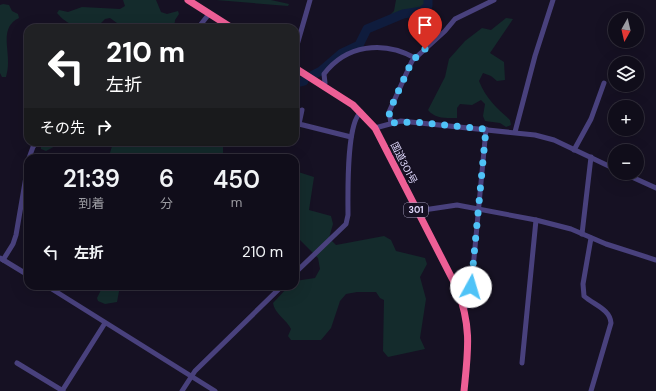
<!DOCTYPE html>
<html lang="ja">
<head>
<meta charset="utf-8">
<style>
	body { margin:0; font-family:"DM Sans","Noto Sans JP",sans-serif; background:#1e1b27; color:#f1f3f6; height:100vh; display:flex; flex-direction:column; font-size:15px; white-space:nowrap }
	* { box-sizing:border-box; margin:0 }
	p { font-size:13px; color:#9c9ca2 }
	.icon { flex:none; width:22px; height:22px; fill:none; stroke:currentColor; stroke-width:2; stroke-linecap:round; stroke-linejoin:round }
	.map { position:relative; flex:1; overflow:hidden }
	.details { position:absolute; left:24px; top:154px; width:275px; height:136px; display:flex; flex-direction:column; background:#100d1a; border-radius:12px; box-shadow:0 4px 16px #0002,0 0 0 1px #302d39 }
	.details>* { flex:none }
	.top-card { position:absolute; left:24px; top:24px; width:275px; height:122px; border-radius:12px; box-shadow:0 4px 16px #0002,0 0 0 1px #302d39; background:#202124; color:#fff; overflow:hidden }
	.needle { width:26px; rotate:188deg }
	.fabs { position:absolute; left:608px; top:12px; display:grid; gap:8px }
	.fabs a { display:grid; place-items:center; width:36px; height:36px; border-radius:50%; background:#100d1a; box-shadow:0 4px 16px #0002,0 0 0 1px #302d39; font-size:20px }
	.pin { position:absolute; display:grid; place-items:center; width:34px; height:34px; color:#fff; margin:-41px -17px; border-radius:50% 50% 50% 0; rotate:-45deg; box-shadow:0 0 4px #0007 }
	.pin .icon { rotate:45deg }
	.me { position:absolute; width:44px; margin:-22px; rotate:6deg; stroke-linejoin:round; filter:drop-shadow(0 0 3px #0008) }
	.turn { display:flex; align-items:center; gap:14px; height:84px; padding:0 16px; font-size:18px }
	.turn .icon { width:52px; height:52px; stroke-width:2.5 }
	.turn b { display:block; font-size:28px; line-height:34px }
	.then { display:flex; align-items:center; height:38px; padding:0 16px; background:#0003; gap:8px; font-size:15px }
	.eta { display:flex; justify-content:space-evenly; align-items:center; height:68px; text-align:center }
	.eta b { font-size:24px; font-weight:600; line-height:28px }
	ul { padding:0; list-style:none }
	li { display:flex; align-items:center; gap:12px; height:60px; padding:0 16px }
	li div { flex:1 }
	li b { display:block; font-size:15px }
	li em { font-style:normal }
	.map>svg:first-child { display:block }
	.green { fill:#142b2c }
	.lines { fill:none; stroke-linecap:round; stroke-linejoin:round }
	.river { stroke:#0f1c3d; stroke-width:9 }
	.minor { stroke:#49417d; stroke-width:5 }
	.highway { stroke:#ee5f96; stroke-width:7 }
	.route { stroke:#4fc3f7; stroke-width:7; stroke-dasharray:0 12.6 }
	.labels { text-anchor:middle; dominant-baseline:central; stroke-width:4; stroke-linejoin:round; paint-order:stroke }
	.shield { fill:#161123; stroke:#a29cba; stroke-width:1 }
	.shield-label { font-size:9px; font-weight:bold; fill:#ded7fb }
	.street-label { font-size:10px; fill:#ded7fb; stroke:#161123 }
</style>
</head>
<body>
<div class="map">
<svg width="656" height="391" viewBox="0 0 656 391">
	<rect width="100%" height="100%" fill="#161123"/>
	<g class="green">
		<path d="M123 0H156L161 12 167 14 178 11 179 14 175 20 174 28H119L117 23 110 18 105 19 96 28C79 28 68 26 57 13L59 10 68 12 82 7 120 9 125 6Z"/>
		<polygon points="216,0 271,0 289,4 288,6"/>
		<polygon points="396,0 425,0 425,4 414,11 402,13 391,19 387,18 394,11"/>
		<path d="M3 4 9 5 12 11 18 14 19 18C0 27 9 47 8 64 8 68 7 73 6 77H2L0 73V5Z"/>
		<path d="M506 18 513 19 490 53 504 62 505 80 497 81 491 76 483 73 479 81C486 99 497 108 510 120L511 125 506 127 500 123 485 121 483 116 485 104 481 100 472 105 460 104 457 108V118C446 118 435 119 428 110L445 77 449 59 465 41 482 28 491 30Z"/>
		<polygon points="41,142 97,142 94,144 80,142 65,146 57,145 46,151 41,149"/>
		<polygon points="107,142 223,142 223,158 107,158 110,153 112,146"/>
		<path d="M295 171 314 177 309 210 331 216 333 224 329 238 336 245 384 236 391 240 396 251 425 258 427 264 420 277 426 299 420 338 425 349 388 357 383 351 384 300 380 298 376 292H357L346 294 340 301 331 328 321 340H291L288 336 291 329C287 320 274 313 273 303L289 286H295V281L315 278 320 269 318 258 295 235Z"/>
		<polygon points="103,286 120,286 117,302 105,304 98,301 97,298"/>
	</g>
	<g class="lines">
		<g class="river">
			<polyline points="313,75 321,71 342,53 359,45 367,29 403,14 422,11 428,6 428,0"/>
			<polyline points="295,83 304,81"/>
		</g>
		<g class="minor">
			<polyline points="198,28 209,14"/>
			<polyline points="295,52 310,0"/>
			<path d="M323 86 325 83 324 74C346 45 383 40 415 58"/>
			<polyline points="302,110 299,124 351,137"/>
			<polyline points="391,123 389,112 412,61 445,31 455,19 494,0"/>
			<polyline points="375,128 401,121 535,135 554,140 615,169"/>
			<polyline points="515,132 535,56 553,0"/>
			<polyline points="574,150 591,119 604,83"/>
			<polyline points="29,158 33,147 37,142"/>
			<polyline points="623,173 656,188"/>
			<polyline points="417,211 457,205 536,220 571,229 606,244 656,260"/>
			<polyline points="582,234 591,157"/>
			<polyline points="0,258 28,275"/>
			<polyline points="3,260 13,244 16,235 28,165"/>
			<path d="M295 273 346 224 348 215C348 195 346 123 361 112"/>
			<polyline points="47,286 215,391"/>
			<polyline points="465,308 470,301 486,129"/>
			<polyline points="17,363 63,391"/>
			<polyline points="522,363 536,220"/>
			<polyline points="62,391 105,323"/>
			<polyline points="182,391 195,371 282,286"/>
			<path d="M591 391 611 323C610 309 594 305 584 296L583 284 591 238"/>
		</g>
		<g class="highway">
			<polyline points="188,0 232,28"/>
			<path d="M295 68 353 105 375 128 457 288C472 327 468 351 464 391"/>
		</g>
	</g>
	<g class="lines">
		<polyline class="route" points="425,49 412,61 389,112 391,123 414,122 486,129 471,287"/>
	</g>
	<g class="labels">
		<rect class="shield" x="404" y="203" width="24" height="14" rx="3"/>
		<g class="shield-label">
			<text x="416" y="210">301</text>
		</g>
		<g class="street-label">
			<text transform="translate(404 163) rotate(63)">国道301号</text>
		</g>
	</g>
</svg>
<div class="fabs">
<a><svg class="needle" viewBox="-14 -14 28 28"><path d="M0-13l5 13h-10z" fill="#e53935"/><path d="M0 13l5-13h-10z" fill="#9c9ca2"/></svg></a>
<a><svg class="icon" aria-label="layers" viewBox="0 0 24 24"><path d="M12 4l9 5-9 5-9-5zM3 14l9 5 9-5"/></svg></a>
<a>+</a>
<a>−</a>
</div>
<div class="pin" style="left:425px;top:49px;background:#d93025"><svg class="icon" aria-label="arrive" viewBox="0 0 24 24"><path d="M6 21V4h12l-3 4 3 4H6"/></svg></div>
<svg class="me" style="left:471px;top:287px" viewBox="-20 -20 40 40"><circle r="19" fill="#fff"/><path d="M0-13L10 11 0 6-10 11z" fill="#4fc3f7"/></svg>
<div class="top-card">
<div class="turn"><svg class="icon" aria-label="left" viewBox="0 0 24 24"><path d="M17 20v-9H6M10 6l-5 5 5 5"/></svg><div><b>210 m</b>左折</div></div>
<div class="then">その先<svg class="icon" aria-label="right" viewBox="0 0 24 24"><path d="M7 20v-9h11M14 6l5 5-5 5"/></svg></div>
</div>
<section class="details">
<div class="eta">
<div><b>21:39</b><p>到着</p></div>
<div><b>6</b><p>分</p></div>
<div><b>450</b><p>m</p></div>
</div>
<ul>
<li><svg class="icon" aria-label="left" viewBox="0 0 24 24"><path d="M17 20v-9H6M10 6l-5 5 5 5"/></svg><div><b>左折</b></div><em>210 m</em></li>
</ul>
</section>
</div>
</body>
</html>
